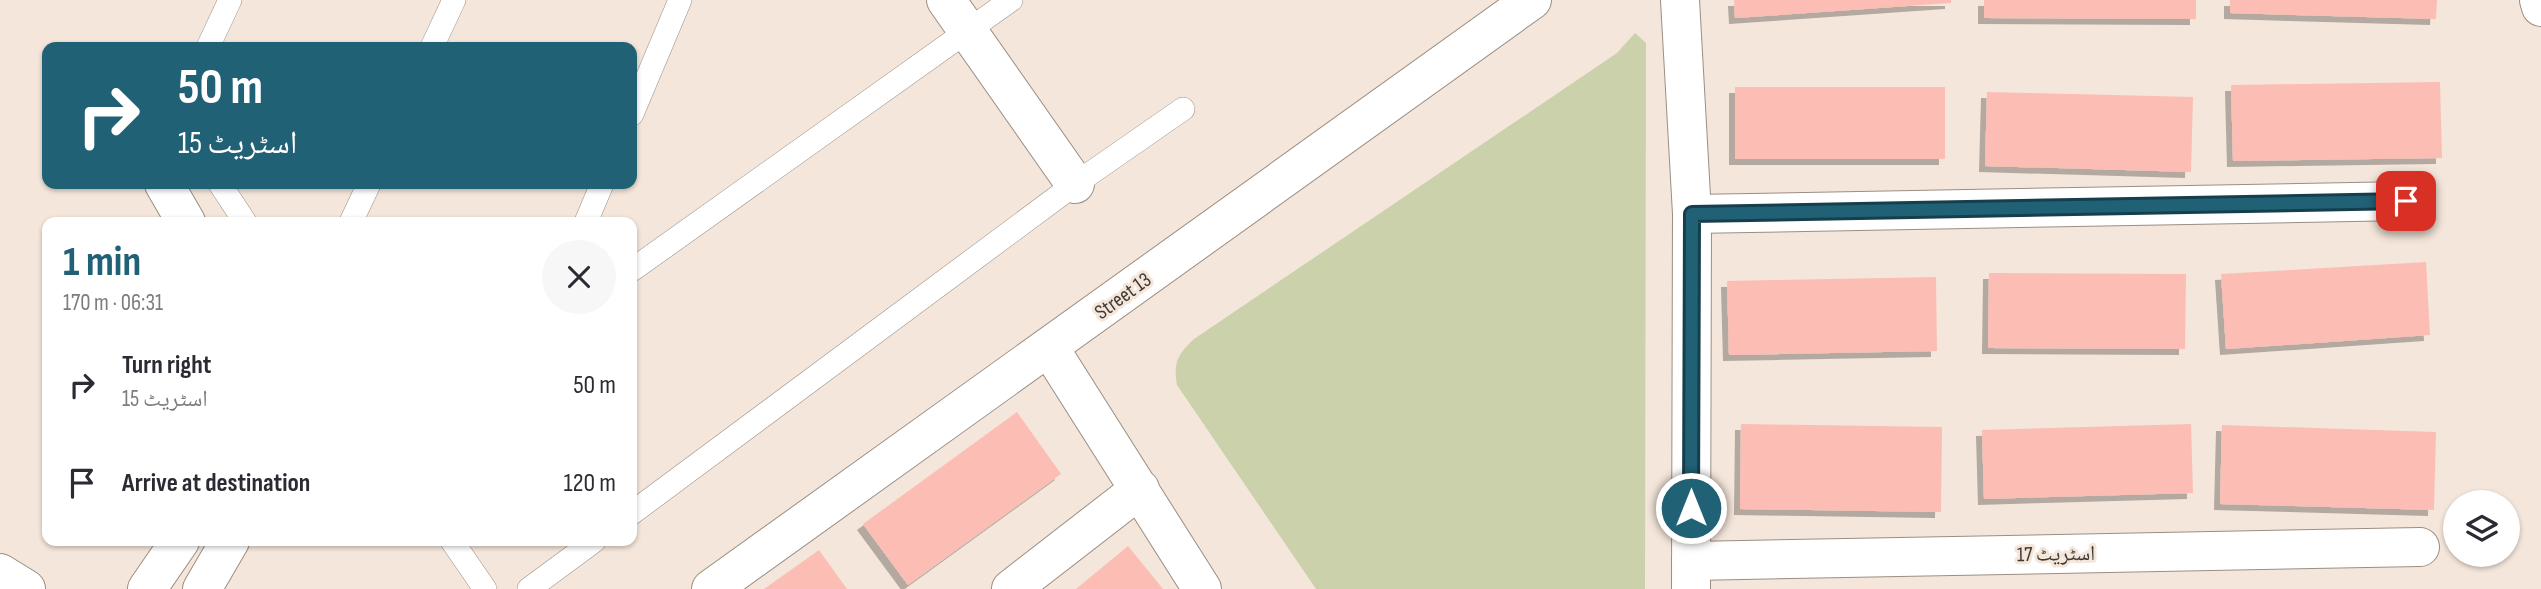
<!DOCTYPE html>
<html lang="en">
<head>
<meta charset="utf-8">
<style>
	body { margin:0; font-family:"Sofia Sans Condensed","Noto Naskh Arabic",sans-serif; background:#f7f7f7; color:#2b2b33; height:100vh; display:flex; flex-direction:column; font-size:26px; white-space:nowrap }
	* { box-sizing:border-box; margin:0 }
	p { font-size:23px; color:#7c7c81 }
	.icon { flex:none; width:38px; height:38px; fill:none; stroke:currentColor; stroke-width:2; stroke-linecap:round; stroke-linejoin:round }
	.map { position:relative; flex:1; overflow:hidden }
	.sheet { position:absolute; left:42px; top:217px; width:595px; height:329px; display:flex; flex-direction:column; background:#fff; border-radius:14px; box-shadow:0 2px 5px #0004 }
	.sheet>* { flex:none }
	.hud { position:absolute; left:42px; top:42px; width:595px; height:147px; border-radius:14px; box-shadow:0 2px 5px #0004; background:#216176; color:#fff; overflow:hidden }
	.controls { position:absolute; left:2443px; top:490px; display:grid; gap:14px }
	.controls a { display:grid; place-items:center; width:77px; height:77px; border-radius:50%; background:#fff; box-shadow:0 2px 5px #0004; font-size:35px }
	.pin { position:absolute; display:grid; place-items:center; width:60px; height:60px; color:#fff; margin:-30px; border-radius:14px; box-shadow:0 4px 10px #0006 }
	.me { position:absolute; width:77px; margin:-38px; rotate:0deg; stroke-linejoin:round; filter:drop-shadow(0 0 5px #0008) }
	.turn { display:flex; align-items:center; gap:24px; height:147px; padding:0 21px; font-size:32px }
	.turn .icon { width:91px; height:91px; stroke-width:2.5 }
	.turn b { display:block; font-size:49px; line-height:60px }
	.round { display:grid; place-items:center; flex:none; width:74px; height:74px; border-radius:37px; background:#f7f7f7 }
	.headline { display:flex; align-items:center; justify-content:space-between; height:119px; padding:0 21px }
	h1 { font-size:42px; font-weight:700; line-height:52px; color:#216176 }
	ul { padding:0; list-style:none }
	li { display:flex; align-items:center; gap:21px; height:98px; padding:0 21px }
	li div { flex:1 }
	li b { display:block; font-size:26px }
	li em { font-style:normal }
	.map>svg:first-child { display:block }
	.green { fill:#cbd1aa }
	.building { fill:#fcbeb4; filter:url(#shadow) }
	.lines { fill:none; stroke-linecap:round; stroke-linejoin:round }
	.service-casing { stroke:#9b8e83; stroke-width:24 }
	.minor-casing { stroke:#9b8e83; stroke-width:40 }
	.service { stroke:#fff; stroke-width:23 }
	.minor { stroke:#fff; stroke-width:38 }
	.route-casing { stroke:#153f4d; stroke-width:18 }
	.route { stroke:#216176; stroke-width:12 }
	.labels { text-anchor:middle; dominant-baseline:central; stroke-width:6; stroke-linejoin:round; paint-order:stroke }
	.street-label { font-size:21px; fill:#403a35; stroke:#f4e6da }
</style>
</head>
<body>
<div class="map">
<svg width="2541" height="589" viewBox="0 0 2541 589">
	<defs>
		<filter id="shadow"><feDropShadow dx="-6" dy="6" stdDeviation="0" flood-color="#0004"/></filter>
	</defs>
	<rect width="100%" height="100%" fill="#f4e6da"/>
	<path class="green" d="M1635 33 1646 43 1645 589H1316L1177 385C1173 362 1178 354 1194 339L1617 53Z"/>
	<g class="building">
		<polygon points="1734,0 1951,0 1951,3 1735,18"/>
		<polygon points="1984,0 2196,0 2196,19 1984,18"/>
		<polygon points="2230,0 2437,0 2436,19 2230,13"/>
		<polygon points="2440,82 2442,158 2233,161 2231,85"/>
		<rect x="1735" y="87" width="210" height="72"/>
		<polygon points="1987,92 2193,97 2191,172 1985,166"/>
		<polygon points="2426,262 2430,335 2226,349 2221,274"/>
		<polygon points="1989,273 2186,274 2185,349 1988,348"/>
		<polygon points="1936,277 1937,351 1729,355 1727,281"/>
		<polygon points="1017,412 1061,474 908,585 863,524"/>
		<polygon points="1741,424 1942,427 1941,512 1740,509"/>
		<polygon points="2191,424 2193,493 1984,499 1982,430"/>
		<polygon points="2222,425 2436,432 2434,510 2220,504"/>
		<polygon points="1128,546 1163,589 1076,589"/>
		<polygon points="819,550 847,589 764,589"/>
	</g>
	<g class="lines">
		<g class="service-casing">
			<g id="service">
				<polyline points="208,47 230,0"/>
				<polyline points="432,47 454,0"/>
				<polyline points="632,114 680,0"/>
				<polyline points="220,184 245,222"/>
				<polyline points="351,222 369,184"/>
				<polyline points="586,222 602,184"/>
				<polyline points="632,270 1011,0"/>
				<polyline points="632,513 1075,184 1183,109"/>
				<polyline points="452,541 485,589"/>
				<polyline points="529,589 594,541"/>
			</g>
		</g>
		<g class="minor-casing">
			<g id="minor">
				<polyline points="946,0 1075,184"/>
				<polyline points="1680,0 1692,214 1691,589"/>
				<polyline points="2539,0 2541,7"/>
				<polyline points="164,184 186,222"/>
				<polyline points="1692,214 2406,201"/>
				<polyline points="1050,349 1202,589"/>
				<polyline points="1691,561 2420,547"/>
				<polyline points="0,573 26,589"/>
				<polyline points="147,589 180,541"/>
				<polyline points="202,589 230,541"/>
				<polyline points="711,589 1532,0"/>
				<polyline points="1011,589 1140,489"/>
			</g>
		</g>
		<use href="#service" class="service"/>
		<use href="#minor" class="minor"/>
	</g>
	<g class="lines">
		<g class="route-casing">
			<polyline id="route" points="1691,508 1692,214 2406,201"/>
		</g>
		<use href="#route" class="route"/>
	</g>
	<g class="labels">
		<g class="street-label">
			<text transform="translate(1123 296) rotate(-36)">Street 13</text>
			<text transform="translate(2056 554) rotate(-1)">اسٹریٹ 17</text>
		</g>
	</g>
</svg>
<div class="controls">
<a><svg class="icon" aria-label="layers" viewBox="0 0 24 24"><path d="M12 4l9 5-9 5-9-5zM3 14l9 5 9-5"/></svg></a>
</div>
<div class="pin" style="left:2406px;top:201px;background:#d93025"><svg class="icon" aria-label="arrive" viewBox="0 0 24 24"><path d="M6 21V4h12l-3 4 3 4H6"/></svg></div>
<svg class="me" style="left:1691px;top:508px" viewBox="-20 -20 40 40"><circle r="17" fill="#216176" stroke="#fff" stroke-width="3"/><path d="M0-11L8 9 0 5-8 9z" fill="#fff"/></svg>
<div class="hud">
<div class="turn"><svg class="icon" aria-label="right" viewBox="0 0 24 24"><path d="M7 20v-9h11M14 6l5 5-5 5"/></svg><div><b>50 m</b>اسٹریٹ 15</div></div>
</div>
<section class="sheet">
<div class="headline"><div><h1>1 min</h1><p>170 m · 06:31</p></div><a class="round"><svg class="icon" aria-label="close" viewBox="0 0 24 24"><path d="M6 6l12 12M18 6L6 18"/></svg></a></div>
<ul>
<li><svg class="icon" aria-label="right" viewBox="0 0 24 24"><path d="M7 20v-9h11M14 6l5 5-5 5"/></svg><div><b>Turn right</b><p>اسٹریٹ 15</p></div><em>50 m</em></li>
<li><svg class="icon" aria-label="arrive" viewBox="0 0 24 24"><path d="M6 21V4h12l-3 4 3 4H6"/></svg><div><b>Arrive at destination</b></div><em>120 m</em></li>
</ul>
</section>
</div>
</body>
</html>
